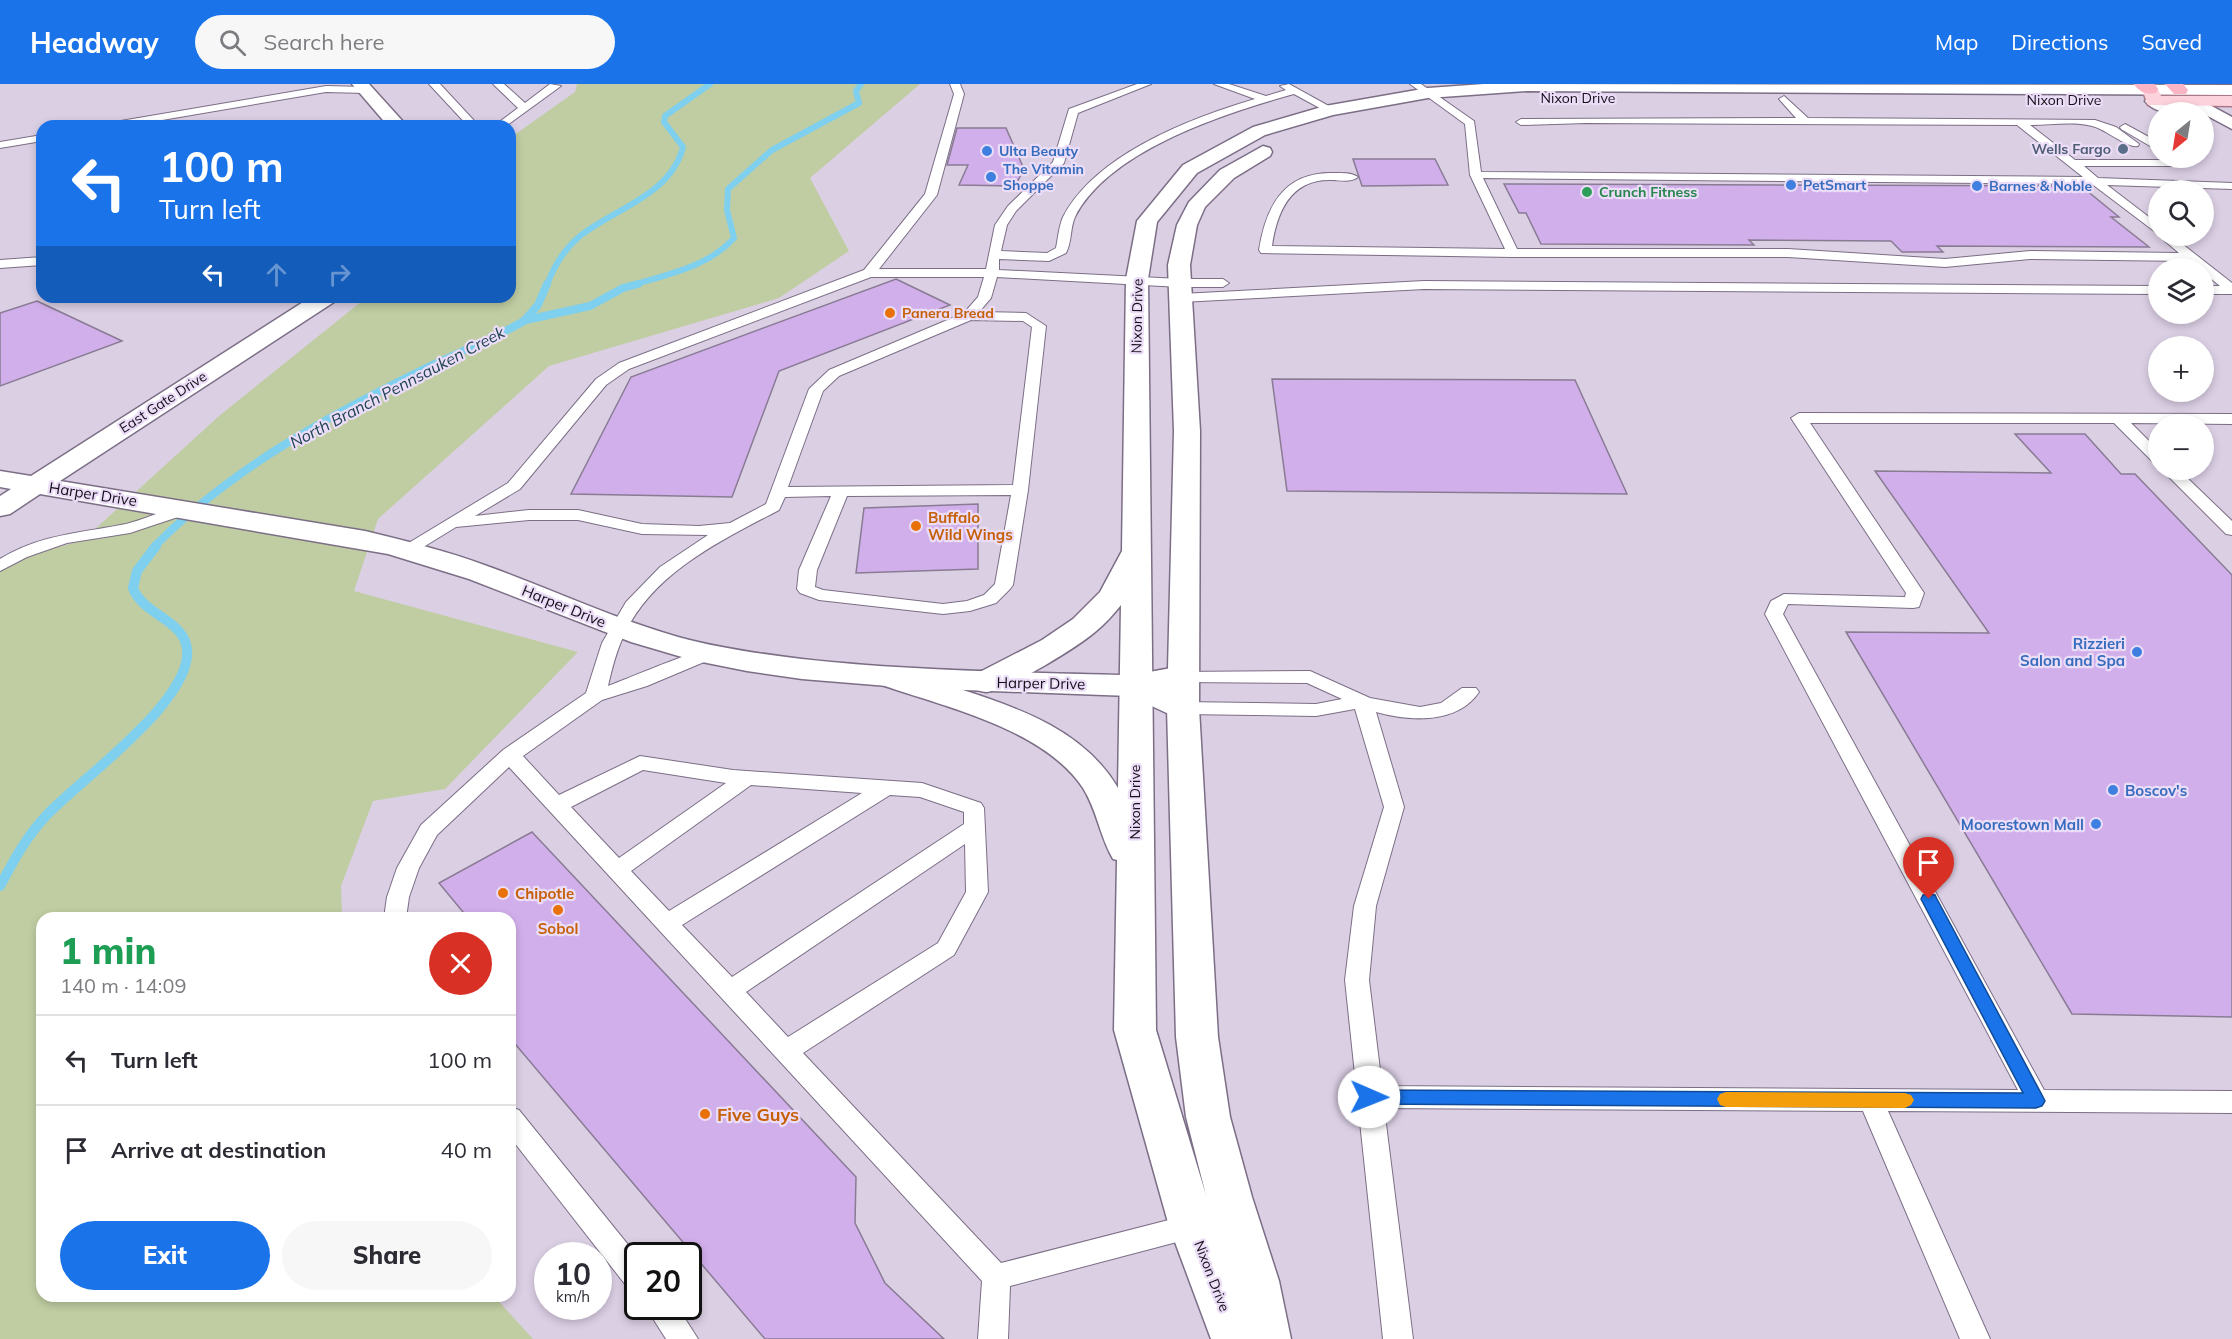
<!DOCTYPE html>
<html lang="en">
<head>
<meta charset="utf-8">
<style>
	body { margin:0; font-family:Mulish,sans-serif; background:#f7f7f7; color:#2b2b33; height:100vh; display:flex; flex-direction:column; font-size:22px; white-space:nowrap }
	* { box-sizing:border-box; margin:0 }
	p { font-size:20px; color:#7c7c81 }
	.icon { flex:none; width:33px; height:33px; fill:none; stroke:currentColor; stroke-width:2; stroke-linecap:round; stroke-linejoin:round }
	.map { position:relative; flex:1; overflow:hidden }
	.sheet { position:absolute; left:36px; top:828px; width:480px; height:390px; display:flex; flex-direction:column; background:#fff; border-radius:18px; box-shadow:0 3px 9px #0003 }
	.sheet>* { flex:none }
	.top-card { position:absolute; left:36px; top:36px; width:480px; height:183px; border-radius:18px; box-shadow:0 3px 9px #0003; background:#1a73e8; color:#fff; overflow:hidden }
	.needle { width:39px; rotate:210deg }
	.fabs { position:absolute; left:2148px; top:18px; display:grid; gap:12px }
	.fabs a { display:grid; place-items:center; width:66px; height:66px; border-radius:50%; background:#fff; box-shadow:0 3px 9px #0003; font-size:30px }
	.speed { position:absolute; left:534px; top:1158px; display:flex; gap:12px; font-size:30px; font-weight:700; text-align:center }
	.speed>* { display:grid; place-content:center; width:78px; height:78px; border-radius:50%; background:#fff; box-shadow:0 3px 9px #0003; line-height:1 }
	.speed small { font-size:15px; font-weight:400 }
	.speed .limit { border:3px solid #111; border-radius:9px; background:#fff; color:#111 }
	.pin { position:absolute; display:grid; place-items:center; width:51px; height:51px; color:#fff; margin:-62px -26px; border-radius:50% 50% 50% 0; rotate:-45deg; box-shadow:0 0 6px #0007 }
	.pin .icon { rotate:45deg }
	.me { position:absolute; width:66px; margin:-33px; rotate:91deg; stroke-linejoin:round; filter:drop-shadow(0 0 4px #0008) }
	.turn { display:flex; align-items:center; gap:21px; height:126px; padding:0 24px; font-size:27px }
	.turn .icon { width:78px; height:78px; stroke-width:2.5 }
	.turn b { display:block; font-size:42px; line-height:51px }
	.lanes { display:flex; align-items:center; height:57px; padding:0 24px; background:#0003; justify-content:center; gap:30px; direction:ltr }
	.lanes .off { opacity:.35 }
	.round { display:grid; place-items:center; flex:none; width:63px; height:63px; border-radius:32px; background:#f7f7f7 }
	.headline { display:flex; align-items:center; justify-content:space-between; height:102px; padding:0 24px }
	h1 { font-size:36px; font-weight:800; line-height:45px; color:#1e9e55 }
	.button { display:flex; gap:12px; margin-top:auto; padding:12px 24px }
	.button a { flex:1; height:69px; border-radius:36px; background:#1a73e8; color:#fff; font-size:24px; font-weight:800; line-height:69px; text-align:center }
	.button a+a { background:#f7f7f7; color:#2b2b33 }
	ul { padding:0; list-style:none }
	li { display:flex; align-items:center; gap:18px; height:90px; padding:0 24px; border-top:2px solid #e1e1e2 }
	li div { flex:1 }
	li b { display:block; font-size:22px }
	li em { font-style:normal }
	header { display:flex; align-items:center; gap:36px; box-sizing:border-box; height:84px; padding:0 30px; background:#1a73e8; color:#fff }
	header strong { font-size:28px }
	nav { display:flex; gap:33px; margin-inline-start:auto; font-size:21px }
	.search { width:420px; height:54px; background:#f7f7f7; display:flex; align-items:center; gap:15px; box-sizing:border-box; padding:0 21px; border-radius:33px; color:#7c7c81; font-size:22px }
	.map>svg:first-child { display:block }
	.commercial { fill:#dbcfe4; fill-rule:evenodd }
	.green { fill:#c0cda2 }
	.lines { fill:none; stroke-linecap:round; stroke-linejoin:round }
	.stream-far2 { stroke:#7fcfee; stroke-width:6 }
	.stream-far1 { stroke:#7fcfee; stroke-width:8 }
	.stream { stroke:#7fcfee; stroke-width:10 }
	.building { fill:#d1afeb; stroke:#897b94; stroke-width:1.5 }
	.lane-casing { stroke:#7b6e86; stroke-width:2 }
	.street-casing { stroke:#7b6e86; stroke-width:3 }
	.secondary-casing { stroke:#7b6e86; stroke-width:3 }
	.primary-casing { stroke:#aa7a88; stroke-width:3 }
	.highway-casing { stroke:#aa7a88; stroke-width:3 }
	.lane { fill:#fff; fill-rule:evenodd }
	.street { fill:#fff; fill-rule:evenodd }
	.secondary { fill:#fff; fill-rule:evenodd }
	.primary { fill:#fcd2dc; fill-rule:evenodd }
	.highway { fill:#fab4c4; fill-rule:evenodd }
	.route { fill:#1a73e8; stroke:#114b97; stroke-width:1.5 }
	.slow { fill:#f59e0b }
	.service-dot { fill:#5c6f8a; stroke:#ebdcf7; stroke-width:2 }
	.shop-dot { fill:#3f7fe0; stroke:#ebdcf7; stroke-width:2 }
	.leisure-dot { fill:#2e9e5b; stroke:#ebdcf7; stroke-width:2 }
	.food-dot { fill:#e8710a; stroke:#ebdcf7; stroke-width:2 }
	.labels { text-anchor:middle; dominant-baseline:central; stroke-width:4.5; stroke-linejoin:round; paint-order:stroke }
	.far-street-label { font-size:14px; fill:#140f18; stroke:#ebdcf7 }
	.far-service-label { font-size:14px; font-weight:bold; fill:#4e5e75; stroke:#ebdcf7; text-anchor:end }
	.far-shop-label { font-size:14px; font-weight:bold; fill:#366cbe; stroke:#ebdcf7; text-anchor:start }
	.far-leisure-label { font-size:14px; font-weight:bold; fill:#27864d; stroke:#ebdcf7; text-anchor:start }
	.far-food-label { font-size:14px; font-weight:bold; fill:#c56008; stroke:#ebdcf7; text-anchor:start }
	.street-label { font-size:15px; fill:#140f18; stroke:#ebdcf7 }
	.food-label { font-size:15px; font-weight:bold; fill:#c56008; stroke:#ebdcf7; text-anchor:start }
	.shop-label { font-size:15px; font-weight:bold; fill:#366cbe; stroke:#ebdcf7; text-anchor:end }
	.water-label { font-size:16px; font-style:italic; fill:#204452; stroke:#ebdcf7 }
	.near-food-label { font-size:18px; font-weight:bold; fill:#c56008; stroke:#ebdcf7; text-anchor:start }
</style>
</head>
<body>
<header>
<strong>Headway</strong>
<div class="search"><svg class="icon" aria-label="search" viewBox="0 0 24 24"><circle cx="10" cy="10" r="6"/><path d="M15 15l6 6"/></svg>Search here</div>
<nav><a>Map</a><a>Directions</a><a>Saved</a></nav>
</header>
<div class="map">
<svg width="2232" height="1255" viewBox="0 0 2232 1255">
	<rect width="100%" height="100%" fill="#ebdcf7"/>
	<path class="commercial" d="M0 0H2232V1255H0ZM2158 28H2204V74H2158ZM42 42H510V213H42ZM2158 106H2204V152H2158ZM2158 184H2204V230H2158ZM2158 262H2204V308H2158ZM2158 340H2204V386H2158ZM42 834H510V1212H42ZM548 1172H598V1222H548ZM638 1172H688V1222H638Z"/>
	<polygon class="green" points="577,0 920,0 810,94 849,167 779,214 549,282 378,435 354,507 578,568 445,705 373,717 341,802 342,834 42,834 42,1212 494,1212 533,1255 0,1255 0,480 83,456 219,332 367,213 510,213 510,54 575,8"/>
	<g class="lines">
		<g class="stream-far2">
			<path d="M547 201C554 182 564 165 580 152 614 125 671 111 683 63L664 38 665 32 710 0"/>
			<path d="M633 201C669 190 708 183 734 154L727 126 728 105 772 66 859 19 856 7 861 0"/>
		</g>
		<g class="stream-far1">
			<polyline points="526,236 590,222 623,204 638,200"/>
			<path d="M154 463C228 387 326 333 420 287 455 270 491 256 524 237L538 221 547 200"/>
		</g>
		<path class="stream" d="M0 802C13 778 26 753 45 733 76 698 201 612 186 560 179 535 142 529 133 504L137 487 156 462"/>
	</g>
	<g class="building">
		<polygon points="957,44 1006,44 1024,85 1015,102 959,101 968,81 947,81"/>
		<polygon points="1353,75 1435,75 1448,101 1362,102"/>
		<polygon points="1504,100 2081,102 2119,133 2111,133 2149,163 1937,162 1943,168 1902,168 1891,157 1749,156 1754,161 1541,160 1526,129 1519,129"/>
		<polygon points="896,195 950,221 779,287 732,413 571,410 631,293"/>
		<polygon points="37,217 122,257 0,302 0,229"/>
		<polygon points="1272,295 1575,296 1627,410 1287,407"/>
		<polygon points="2015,350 2085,350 2121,390 2135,390 2232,491 2232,933 2072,930 1846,548 1989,549 1875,387 2051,389"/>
		<polygon points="978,420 978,485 856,489 864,424"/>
		<polygon points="532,748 856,1093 855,1139 885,1199 944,1255 765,1255 510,954 510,834 468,834 439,799"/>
	</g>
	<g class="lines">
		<g class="lane-casing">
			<g id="lane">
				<polygon points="429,0 440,0 479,42 468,42"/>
				<polygon points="493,0 504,0 525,19 550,0 561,2 506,42 494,42 518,24"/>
				<path d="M950 0H960L964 10 937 111 879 185H986L995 141 1008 122 1053 78 1069 25 1137 0H1151L1078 29 1064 79 1016 127 1007 141 1001 167 1047 169 1056 164C1058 154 1059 142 1063 133 1096 70 1191 34 1255 15L1214 0H1229L1266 12 1286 6 1280 2 1289 0 1336 26 1327 28 1294 10C1226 29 1109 66 1075 133 1070 144 1072 158 1066 169L1049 177 999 175V186L1180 195H1223L1229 199 1223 203H1180L997 193 991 214 979 228 1026 229 1046 242 1028 406 1013 501 1010 505 996 519 970 527 943 530 819 516 800 509 797 505 799 486 831 412 785 413 779 426C722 456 654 488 625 549 617 565 612 584 608 602 628 595 702 562 716 565L718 569 716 573 647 602 602 616 523 672 559 711 640 672 733 686 922 699 981 719 984 724 988 808 954 871 803 969 1001 1179 1192 1130 1202 1133 1206 1142 1202 1151 1192 1154 1010 1202 1008 1255H978L982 1197 509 683 437 751 419 784 409 813 406 834H384L387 813 397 784 421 741 503 666 586 609 602 559 626 518 660 483 708 451 642 450 578 436H529L456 443 412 470H400L397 466 508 399 596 295 619 279 864 186 925 110 954 10ZM871 193H984L978 213 964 229 829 286 809 305 766 420 730 439 699 442 642 440 578 426H529L475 432 520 405 606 301 629 285ZM971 236 1023 237 1032 243 1013 401 788 403 823 307 839 292ZM1011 411 995 500 984 511 967 517 943 520 823 506 815 503 817 486 847 412ZM643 686 726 699 619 774 571 723ZM751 701 862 709 669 827 631 787ZM890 711 920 713 964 728V740L732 893 682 841ZM965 760 966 808 938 859 788 953 746 908Z"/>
				<path d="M1410 0H1421L1474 37 1481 88 2083 93 2017 41 1586 39 1521 41 1516 38 1521 35 1796 34 1779 15 1784 12 1808 34 2095 36 2116 43 2139 60 2138 62C2126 64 2106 45 2092 42 2073 37 2050 41 2030 41L2075 76H2169L2168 74H2179L2183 77 2171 82H2084L2098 94 2232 99V105L2107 101 2158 140V150L2092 100 1483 94 1517 165H1788L1945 175 2030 167 2179 169 2159 152H2172L2232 199V210H2204V202H2220L2204 189V184H2198L2188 177 2030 175 1945 183 1788 173H1513L1261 169 1259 166C1266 123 1283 89 1331 89 1340 89 1351 88 1358 93 1351 99 1340 96 1331 96 1291 95 1277 127 1272 162L1505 165 1470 91 1465 40Z"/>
				<polygon points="326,2 365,3 370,6 365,9 326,8 127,42 104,42 109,39"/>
				<polygon points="2125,40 2158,58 2158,61 2150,62 2121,45 2120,43"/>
				<polygon points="42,51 42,57 0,64 0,58"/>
				<polygon points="42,173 42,181 0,184 0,176"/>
				<polygon points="1424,197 2158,202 2158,210 1424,205 1181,218 1174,214 1181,210"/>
				<path d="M1799 329 2232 330V340L2131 339 2158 366V379L2152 377 2114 339H1810L1924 509 1919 523 1913 524 1788 520 1783 530 2044 1006 2232 1007V1029L1888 1027 1990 1255H1960L1863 1027 1384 1024 1413 1255H1383L1345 896 1354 822 1384 723 1355 625 1316 632 1183 630 1176 628 1173 624 1176 620 1183 618 1316 620 1342 615 1307 599 1183 598 1176 596 1174 592 1176 588 1310 587 1370 614 1420 623 1441 619 1462 604H1476L1479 608C1457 641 1408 637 1376 628L1404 723 1376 822 1369 896 1382 1002 2018 1006 1765 530 1771 517 1784 510 1905 513 1906 509 1791 334Z"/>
				<polygon points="2162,386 2179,386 2232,437 2232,451 2226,450"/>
				<path d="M184 421 192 426 190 429 130 449 67 459 27 473 0 487V475C41 450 81 449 126 440 146 435 164 426 184 421Z"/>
				<polygon points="510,1023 519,1026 638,1173 638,1208 628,1204 510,1053"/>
				<polygon points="645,1222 677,1222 698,1255 666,1255"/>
			</g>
		</g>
		<g class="street-casing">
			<g id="street">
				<polygon points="352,0 369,0 407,42 388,42"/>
				<path d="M2154 12 2179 24 2182 28C2168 29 2155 29 2145 17L2148 13Z"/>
				<polygon points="2193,12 2232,33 2232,45 2187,21 2184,17 2187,13"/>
				<path d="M311 213H337L334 218 60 397 365 447C406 457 447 467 487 482 551 505 612 534 678 553 718 564 761 570 802 575 909 587 1016 588 1123 591 1147 592 1171 579 1194 585L1199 592 1194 599 1169 605 1195 617 1199 624 1195 631 1183 635 1171 631 1130 612 912 604 802 595 747 587 692 576 631 558 469 495 388 470 40 410 10 430 0 432V412L11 405 0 403V387L31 392Z"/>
			</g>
		</g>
		<g class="secondary-casing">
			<path id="secondary" d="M1484 0 2232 1V11L1527 7 1428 14 1333 31 1265 51 1197 89 1157 138 1148 195 1156 946 1206 1111 1186 1033 1176 953 1167 624 1174 347 1168 181 1177 141 1189 118 1220 86 1263 62 1270 64 1272 68 1270 72 1234 94 1205 123 1197 141 1190 181 1200 347 1199 624 1218 953 1230 1033 1252 1113 1279 1197 1291 1255H1211L1169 1142 1114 946 1117 776 1113 775C1100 753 1097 726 1083 704 1044 645 945 623 882 601L877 594 882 587 893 584C917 590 940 598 963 606 1022 625 1085 648 1118 704L1121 521C1113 531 1105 540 1095 548 1076 564 1011 604 987 608 983 608 978 606 974 605L969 598 974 591 1042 556 1073 535 1100 508 1122 467 1126 195 1137 137 1183 81 1253 43 1325 22 1428 4Z"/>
		</g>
		<g class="primary-casing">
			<polygon id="primary" points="2150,0 2156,1 2161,12 2232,12 2232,22 2148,21 2142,5 2144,1"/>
		</g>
		<g class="highway-casing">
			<g id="highway">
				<path d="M2134 0H2154L2158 5 2156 9C2147 11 2139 8 2134 0Z"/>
				<polygon points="2165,0 2183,0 2188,6 2186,10 2174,10"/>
			</g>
		</g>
		<use href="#lane" class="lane"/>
		<use href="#street" class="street"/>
		<use href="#secondary" class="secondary"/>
		<use href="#primary" class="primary"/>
		<use href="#highway" class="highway"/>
	</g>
	<polygon class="route" points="1929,810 1935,811 1937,815 2042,1011 2045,1017 2042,1022 2036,1024 1369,1020 1363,1018 1360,1013 1363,1008 1369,1006 2023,1009 1921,815 1923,811"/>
	<polygon class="slow" points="1726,1008 1905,1009 1911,1011 1914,1016 1911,1021 1905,1024 1726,1023 1720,1021 1717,1015 1720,1010"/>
	<circle class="service-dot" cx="2123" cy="65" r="6"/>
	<g class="shop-dot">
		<circle cx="987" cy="67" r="6"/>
		<circle cx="991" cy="93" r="6"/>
		<circle cx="1791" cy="101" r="6"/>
		<circle cx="1977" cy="102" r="6"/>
		<circle cx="2137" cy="568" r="6"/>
		<circle cx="2113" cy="706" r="6"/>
		<circle cx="2096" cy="740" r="6"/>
	</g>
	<circle class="leisure-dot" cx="1587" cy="108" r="6"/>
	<g class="food-dot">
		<circle cx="890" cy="229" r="6"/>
		<circle cx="916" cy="442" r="6"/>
		<circle cx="503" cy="809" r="6"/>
		<circle cx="558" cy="826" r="6"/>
		<circle cx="705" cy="1030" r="6"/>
	</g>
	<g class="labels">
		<g class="far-street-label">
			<text x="1578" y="14">Nixon Drive</text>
			<text x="2064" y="16">Nixon Drive</text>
			<text transform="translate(1137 232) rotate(-89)">Nixon Drive</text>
			<text transform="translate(163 318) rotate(-33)">East Gate Drive</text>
			<text transform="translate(1135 718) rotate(-90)">Nixon Drive</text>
			<text transform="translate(1212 1192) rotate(69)">Nixon Drive</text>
		</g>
		<g class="far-service-label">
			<text x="2111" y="65">Wells Fargo</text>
		</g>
		<g class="far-shop-label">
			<text x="999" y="67">Ulta Beauty</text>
			<text x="1003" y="85">The Vitamin<tspan x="1003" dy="16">Shoppe</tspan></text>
			<text x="1803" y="101">PetSmart</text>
			<text x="1989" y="102">Barnes &amp; Noble</text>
		</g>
		<g class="far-leisure-label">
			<text x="1599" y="108">Crunch Fitness</text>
		</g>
		<g class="far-food-label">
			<text x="902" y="229">Panera Bread</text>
		</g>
		<g class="street-label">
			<text transform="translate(93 410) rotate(9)">Harper Drive</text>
			<text transform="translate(564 522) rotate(22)">Harper Drive</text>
			<text transform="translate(1041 599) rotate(1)">Harper Drive</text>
		</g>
		<g class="food-label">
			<text x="928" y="433">Buffalo<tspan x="928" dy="17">Wild Wings</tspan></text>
			<text x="515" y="809">Chipotle</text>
			<text x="558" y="844" text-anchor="middle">Sobol</text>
		</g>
		<g class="shop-label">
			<text x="2125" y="559">Rizzieri<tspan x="2125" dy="17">Salon and Spa</tspan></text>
			<text x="2125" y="706" text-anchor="start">Boscov's</text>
			<text x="2084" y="740">Moorestown Mall</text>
		</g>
		<g class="water-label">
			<text transform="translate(397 303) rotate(-28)">North Branch Pennsauken Creek</text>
		</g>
		<g class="near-food-label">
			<text x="717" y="1030">Five Guys</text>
		</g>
	</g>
</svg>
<div class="fabs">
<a><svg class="needle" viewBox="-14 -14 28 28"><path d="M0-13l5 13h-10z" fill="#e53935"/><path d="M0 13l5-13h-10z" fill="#7c7c81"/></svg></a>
<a><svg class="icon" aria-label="search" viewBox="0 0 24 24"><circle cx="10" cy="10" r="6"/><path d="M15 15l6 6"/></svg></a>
<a><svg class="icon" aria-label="layers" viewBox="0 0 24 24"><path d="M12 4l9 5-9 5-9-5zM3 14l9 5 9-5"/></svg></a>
<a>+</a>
<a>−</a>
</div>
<div class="speed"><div>10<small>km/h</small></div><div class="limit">20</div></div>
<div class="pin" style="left:1929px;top:815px;background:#d93025"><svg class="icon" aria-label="arrive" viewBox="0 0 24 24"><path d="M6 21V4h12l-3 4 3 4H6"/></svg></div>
<svg class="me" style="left:1369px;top:1013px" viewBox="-20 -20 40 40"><circle r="19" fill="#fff"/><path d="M0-13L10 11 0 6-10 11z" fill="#1a73e8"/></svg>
<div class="top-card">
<div class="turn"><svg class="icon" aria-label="left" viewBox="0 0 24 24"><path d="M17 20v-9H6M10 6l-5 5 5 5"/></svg><div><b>100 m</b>Turn left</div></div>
<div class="lanes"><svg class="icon" aria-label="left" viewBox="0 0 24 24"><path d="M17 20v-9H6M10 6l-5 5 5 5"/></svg><svg class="icon off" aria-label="ahead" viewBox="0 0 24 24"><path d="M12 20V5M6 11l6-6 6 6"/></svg><svg class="icon off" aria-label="right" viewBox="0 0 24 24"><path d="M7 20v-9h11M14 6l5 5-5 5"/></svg></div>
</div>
<section class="sheet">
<div class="headline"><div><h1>1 min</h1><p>140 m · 14:09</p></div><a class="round" style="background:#d93025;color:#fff"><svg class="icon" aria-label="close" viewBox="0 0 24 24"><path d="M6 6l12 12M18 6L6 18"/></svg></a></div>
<ul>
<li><svg class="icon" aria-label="left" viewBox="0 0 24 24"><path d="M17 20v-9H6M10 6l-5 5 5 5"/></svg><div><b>Turn left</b></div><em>100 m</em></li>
<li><svg class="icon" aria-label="arrive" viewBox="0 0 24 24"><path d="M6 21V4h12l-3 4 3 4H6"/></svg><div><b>Arrive at destination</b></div><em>40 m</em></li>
</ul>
<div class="button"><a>Exit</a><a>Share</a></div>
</section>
</div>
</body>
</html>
